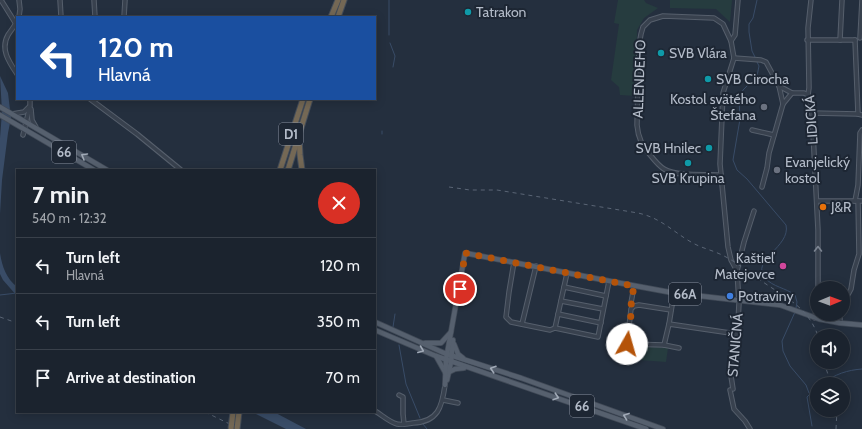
<!DOCTYPE html>
<html lang="en">
<head>
<meta charset="utf-8">
<style>
	body { margin:0; font-family:Cabin,sans-serif; background:#282f3a; color:#f1f3f6; height:100vh; display:flex; flex-direction:column; font-size:15px; white-space:nowrap }
	* { box-sizing:border-box; margin:0 }
	p { font-size:13px; color:#a0a4aa }
	.icon { flex:none; width:22px; height:22px; fill:none; stroke:currentColor; stroke-width:2; stroke-linecap:round; stroke-linejoin:round }
	.map { position:relative; flex:1; overflow:hidden }
	.side { position:absolute; left:16px; top:169px; width:360px; height:244px; display:flex; flex-direction:column; background:#1b232e; border-radius:0px; box-shadow:0 2px 10px #0003,0 0 0 1px #39404a }
	.side>* { flex:none }
	.hud { position:absolute; left:16px; top:16px; width:360px; height:84px; border-radius:0px; box-shadow:0 2px 10px #0003,0 0 0 1px #39404a; background:#1a4fa0; color:#fff; overflow:hidden }
	.needle { width:26px; rotate:89deg }
	.fabs { position:absolute; left:810px; top:281px; display:grid; gap:8px }
	.fabs a { display:grid; place-items:center; width:40px; height:40px; border-radius:50%; background:#1b232e; box-shadow:0 2px 10px #0003,0 0 0 1px #39404a; font-size:20px }
	.pin { position:absolute; display:grid; place-items:center; width:34px; height:34px; color:#fff; margin:-17px; border:2px solid #fff; border-radius:50%; box-shadow:0 1px 4px #0007 }
	.me { position:absolute; width:44px; margin:-22px; rotate:7deg; stroke-linejoin:round; filter:drop-shadow(0 0 3px #0008) }
	.turn { display:flex; align-items:center; gap:14px; height:84px; padding:0 16px; font-size:18px }
	.turn .icon { width:52px; height:52px; stroke-width:2.5 }
	.turn b { display:block; font-size:28px; line-height:34px }
	.round { display:grid; place-items:center; flex:none; width:42px; height:42px; border-radius:21px; background:#282f3a }
	.headline { display:flex; align-items:center; justify-content:space-between; height:68px; padding:0 16px }
	h1 { font-size:24px; font-weight:700; line-height:30px }
	ul { padding:0; list-style:none }
	li { display:flex; align-items:center; gap:12px; height:56px; padding:0 16px; border-top:1px solid #39404a }
	li div { flex:1 }
	li b { display:block; font-size:15px }
	li em { font-style:normal }
	.map>svg:first-child { display:block }
	.green { fill:#263c3f }
	.water { fill:#394c67 }
	.lines { fill:none; stroke-linecap:round; stroke-linejoin:round }
	.stream { stroke:#394c67; stroke-width:1 }
	.minor-casing { stroke:#565f6c; stroke-width:5.5 }
	.major-casing { stroke:#414a57; stroke-width:6 }
	.highway-casing { stroke:#434c59; stroke-width:7 }
	.minor { stroke:#38414e; stroke-width:3.5 }
	.major { stroke:#56606e; stroke-width:4.5 }
	.highway { stroke:#746855; stroke-width:5 }
	.rail { stroke:#5a6575; stroke-width:1; stroke-dasharray:4 4; stroke-linecap:butt }
	.highway-bridge-casing { stroke:#434c59; stroke-width:7; stroke-linecap:butt }
	.highway-bridge { stroke:#746855; stroke-width:5 }
	.oneway { stroke:#a1aab7 }
	.oneway2 { stroke:#7c8592 }
	.route { stroke:#b45309; stroke-width:7; stroke-dasharray:0 12.6 }
	.culture-dot { fill:#0f9aa8; stroke:#1d2633; stroke-width:1.5 }
	.worship-dot { fill:#6b7280; stroke:#1d2633; stroke-width:1.5 }
	.food-dot { fill:#e8710a; stroke:#1d2633; stroke-width:1.5 }
	.hotel-dot { fill:#d1479c; stroke:#1d2633; stroke-width:1.5 }
	.shop-dot { fill:#3f7fe0; stroke:#1d2633; stroke-width:1.5 }
	.labels { text-anchor:middle; dominant-baseline:central; stroke-width:4; stroke-linejoin:round; paint-order:stroke }
	.shield { fill:#1d2633; stroke:#878f9c; stroke-width:1 }
	.shield-label { font-size:13px; font-weight:bold; fill:#b4bcc9 }
	.poi-label { font-size:14px; fill:#b4bcc9; stroke:#1d2633; text-anchor:start }
	.street-label { font-size:14px; fill:#b4bcc9; stroke:#1d2633 }
</style>
</head>
<body>
<div class="map">
<svg width="862" height="429" viewBox="0 0 862 429">
	<rect width="100%" height="100%" fill="#242f3e"/>
	<g class="green">
		<polygon points="618,0 644,0 646,3 658,8 644,18 637,30 636,96 620,95 619,87 611,80 619,24 614,23"/>
		<polygon points="670,0 732,0 730,22 716,9 670,8"/>
		<polygon points="629,346 668,348 666,362 626,359 628,348"/>
	</g>
	<g class="water">
		<polygon points="0,76 8,93 11,118 8,133 2,180 0,214 0,138 2,112"/>
		<path d="M0 253C2 266 6 278 17 287V296L3 280 0 274Z"/>
		<polygon points="252,412 274,412 306,429 286,429"/>
	</g>
	<g class="lines">
		<g class="stream">
			<polyline points="389,0 389,35"/>
			<polyline points="390,43 395,56 393,67"/>
			<polyline points="756,59 752,51 749,32 749,24 753,18 757,0"/>
			<path d="M757 62 759 66 757 76 743 90 739 99 740 119 733 160 737 170 747 179 786 225C791 247 750 260 765 278 773 287 786 288 795 295L797 302 796 308"/>
			<polyline points="382,134 382,131"/>
			<polyline points="0,295 17,293"/>
			<polyline points="795,312 782,341 783,351 790,366 806,385 809,393 812,394 817,390"/>
			<polyline points="393,327 395,314"/>
			<polyline points="399,345 406,384 420,418"/>
			<path d="M823 384C834 374 848 370 862 369"/>
			<polyline points="810,394 807,397 812,426"/>
			<polyline points="423,424 427,429"/>
		</g>
		<g class="minor-casing">
			<g id="minor">
				<polyline points="1,0 16,24"/>
				<polyline points="60,0 61,17"/>
				<polyline points="94,0 95,17"/>
				<polyline points="811,0 808,28 809,88 808,95 810,98 812,113 818,230 818,288"/>
				<polyline points="19,17 20,9 19,0"/>
				<polyline points="124,17 125,0"/>
				<path d="M17 21C15 26 11 30 8 35 0 49 9 62 17 74"/>
				<polyline points="860,38 862,0"/>
				<polyline points="807,40 840,40 842,0"/>
				<polyline points="840,40 855,40"/>
				<polyline points="855,40 858,114"/>
				<polyline points="734,58 761,60 766,62 779,86 783,104 769,153 767,168 762,187"/>
				<polyline points="779,86 792,93 804,93 808,95"/>
				<polyline points="90,99 137,134 181,170"/>
				<polyline points="783,104 792,93"/>
				<polyline points="31,109 32,120 36,127"/>
				<polyline points="812,113 858,114 862,115"/>
				<polyline points="12,114 24,112 29,107"/>
				<polyline points="752,130 774,135"/>
				<polyline points="23,135 30,106 30,99"/>
				<path d="M721 175C705 174 678 177 664 169 659 166 655 161 651 156 642 147 638 138 637 125L639 45 641 34 643 27 650 20 663 16 714 18 723 24 731 41"/>
				<polyline points="817,201 862,201"/>
				<polyline points="855,201 858,185 860,133 862,130"/>
				<polyline points="514,262 509,292 506,317 511,322 550,330 555,328 598,337 609,281"/>
				<polyline points="737,271 731,260 728,247 720,164 723,93 734,58 731,41 735,35 738,0"/>
				<polyline points="564,287 606,296"/>
				<polyline points="561,301 603,309"/>
				<polyline points="843,304 851,289 854,270 859,254 858,201"/>
				<polyline points="632,307 631,303 634,286"/>
				<polyline points="671,310 639,305 634,306 631,309 627,344 664,345 669,324 737,334"/>
				<polyline points="558,314 601,323"/>
				<polyline points="815,318 817,300"/>
				<polyline points="840,323 840,314"/>
				<polyline points="522,324 536,266"/>
				<polyline points="669,324 674,293"/>
				<polyline points="555,328 567,273"/>
				<polyline points="664,345 679,348"/>
				<polyline points="733,389 731,376 737,343 739,303 737,271 744,242 754,211"/>
				<polyline points="730,390 734,409 745,421 750,429"/>
				<polyline points="399,395 403,397 403,414 404,424"/>
				<polyline points="443,400 458,403"/>
				<path d="M375 411C382 415 389 422 397 424 402 425 408 424 413 423 438 422 442 407 445 385"/>
			</g>
		</g>
		<g class="major-casing">
			<g id="major">
				<polyline points="0,107 107,170"/>
				<polyline points="0,115 94,170"/>
				<polyline points="375,322 444,353 521,378 663,429"/>
				<polyline points="375,330 436,356 646,429"/>
				<polyline points="425,343 441,343 451,332"/>
				<polyline points="454,344 458,354 463,358"/>
				<polyline points="436,356 445,372"/>
				<polyline points="449,372 455,369 464,368"/>
				<polyline points="447,380 451,362 453,340"/>
				<polyline points="445,385 446,360 465,253 609,281 674,293 780,305 819,319 840,323 862,325"/>
			</g>
		</g>
		<g class="highway-casing">
			<g id="highway">
				<polyline points="331,17 338,0"/>
				<polyline points="338,17 344,0"/>
				<polyline points="299,137 300,155 302,170"/>
				<polyline points="280,170 303,99"/>
				<polyline points="288,170 310,99"/>
			</g>
		</g>
		<use href="#minor" class="minor"/>
		<use href="#major" class="major"/>
		<use href="#highway" class="highway"/>
		<g class="rail">
			<path d="M449 187 470 190H497L638 213C661 218 672 231 691 242 701 248 712 250 722 255 737 262 749 273 763 282 786 298 808 307 818 336"/>
			<polyline points="0,317 17,323"/>
			<polyline points="824,362 831,384"/>
			<polyline points="205,412 240,429"/>
			<polyline points="836,429 837,410"/>
		</g>
		<g class="highway-bridge-casing">
			<g id="highway-bridge">
				<polyline points="231,429 233,412"/>
				<polyline points="237,429 239,412"/>
			</g>
		</g>
		<use href="#highway-bridge" class="highway-bridge"/>
	</g>
	<defs><path id="oneway-chevron" d="M-2-3.5L2.5 0L-2 3.5" fill="none" stroke-width="1.6" stroke-linecap="round" stroke-linejoin="round"/></defs>
	<g class="oneway">
		<use href="#oneway-chevron" transform="translate(84 156) rotate(-150)"/>
		<use href="#oneway-chevron" transform="translate(421 350) rotate(22)"/>
		<use href="#oneway-chevron" transform="translate(493 369) rotate(-162)"/>
		<use href="#oneway-chevron" transform="translate(556 397) rotate(18)"/>
		<use href="#oneway-chevron" transform="translate(626 416) rotate(-160)"/>
	</g>
	<use class="oneway2" href="#oneway-chevron" transform="translate(818 249) rotate(-90)"/>
	<g class="lines">
		<polyline class="route" points="460,289 465,253 634,286 631,303 632,307 627,344"/>
	</g>
	<g class="culture-dot">
		<circle cx="468" cy="12" r="4"/>
		<circle cx="661" cy="53" r="4"/>
		<circle cx="708" cy="79" r="4"/>
		<circle cx="709" cy="148" r="4"/>
		<circle cx="688" cy="163" r="4"/>
	</g>
	<g class="worship-dot">
		<circle cx="764" cy="107" r="4"/>
		<circle cx="777" cy="170" r="4"/>
	</g>
	<circle class="food-dot" cx="823" cy="207" r="4"/>
	<circle class="hotel-dot" cx="783" cy="266" r="4"/>
	<circle class="shop-dot" cx="730" cy="296" r="4"/>
	<g class="labels">
		<g class="shield">
			<rect x="279" y="123" width="24" height="22" rx="3"/>
			<rect x="52" y="141" width="24" height="22" rx="3"/>
			<rect x="669" y="283" width="32" height="22" rx="3"/>
			<rect x="570" y="395" width="24" height="22" rx="3"/>
		</g>
		<g class="shield-label">
			<text x="291" y="134">D1</text>
			<text x="64" y="152">66</text>
			<text x="685" y="294">66A</text>
			<text x="582" y="406">66</text>
		</g>
		<g class="poi-label">
			<text x="476" y="12">Tatrakon</text>
			<text x="669" y="53">SVB Vlára</text>
			<text x="716" y="79">SVB Cirocha</text>
			<text x="756" y="99" text-anchor="end">Kostol svätého<tspan x="756" dy="16">Štefana</tspan></text>
			<text x="701" y="148" text-anchor="end">SVB Hnilec</text>
			<text x="785" y="162">Evanjelický<tspan x="785" dy="16">kostol</tspan></text>
			<text x="688" y="178" text-anchor="middle">SVB Krupina</text>
			<text x="831" y="207">J&amp;R</text>
			<text x="775" y="258" text-anchor="end">Kaštieľ<tspan x="775" dy="16">Matejovce</tspan></text>
			<text x="738" y="296">Potraviny</text>
		</g>
		<g class="street-label">
			<text transform="translate(639 79) rotate(-88)">ALLENDEHO</text>
			<text transform="translate(811 120) rotate(-94)">LIDICKÁ</text>
			<text transform="translate(735 345) rotate(-85)">STANIČNÁ</text>
		</g>
	</g>
</svg>
<div class="fabs">
<a><svg class="needle" viewBox="-14 -14 28 28"><path d="M0-13l5 13h-10z" fill="#e53935"/><path d="M0 13l5-13h-10z" fill="#a0a4aa"/></svg></a>
<a><svg class="icon" aria-label="sound" viewBox="0 0 24 24"><path d="M4 9h4l5-4v14l-5-4H4zM17 9q2 3 0 6"/></svg></a>
<a><svg class="icon" aria-label="layers" viewBox="0 0 24 24"><path d="M12 4l9 5-9 5-9-5zM3 14l9 5 9-5"/></svg></a>
</div>
<div class="pin" style="left:460px;top:289px;background:#d93025"><svg class="icon" aria-label="arrive" viewBox="0 0 24 24"><path d="M6 21V4h12l-3 4 3 4H6"/></svg></div>
<svg class="me" style="left:627px;top:344px" viewBox="-20 -20 40 40"><circle r="19" fill="#fff"/><path d="M0-13L10 11 0 6-10 11z" fill="#b45309"/></svg>
<div class="hud">
<div class="turn"><svg class="icon" aria-label="left" viewBox="0 0 24 24"><path d="M17 20v-9H6M10 6l-5 5 5 5"/></svg><div><b>120 m</b>Hlavná</div></div>
</div>
<section class="side">
<div class="headline"><div><h1>7 min</h1><p>540 m · 12:32</p></div><a class="round" style="background:#d93025;color:#fff"><svg class="icon" aria-label="close" viewBox="0 0 24 24"><path d="M6 6l12 12M18 6L6 18"/></svg></a></div>
<ul>
<li><svg class="icon" aria-label="left" viewBox="0 0 24 24"><path d="M17 20v-9H6M10 6l-5 5 5 5"/></svg><div><b>Turn left</b><p>Hlavná</p></div><em>120 m</em></li>
<li><svg class="icon" aria-label="left" viewBox="0 0 24 24"><path d="M17 20v-9H6M10 6l-5 5 5 5"/></svg><div><b>Turn left</b></div><em>350 m</em></li>
<li><svg class="icon" aria-label="arrive" viewBox="0 0 24 24"><path d="M6 21V4h12l-3 4 3 4H6"/></svg><div><b>Arrive at destination</b></div><em>70 m</em></li>
</ul>
</section>
</div>
</body>
</html>
